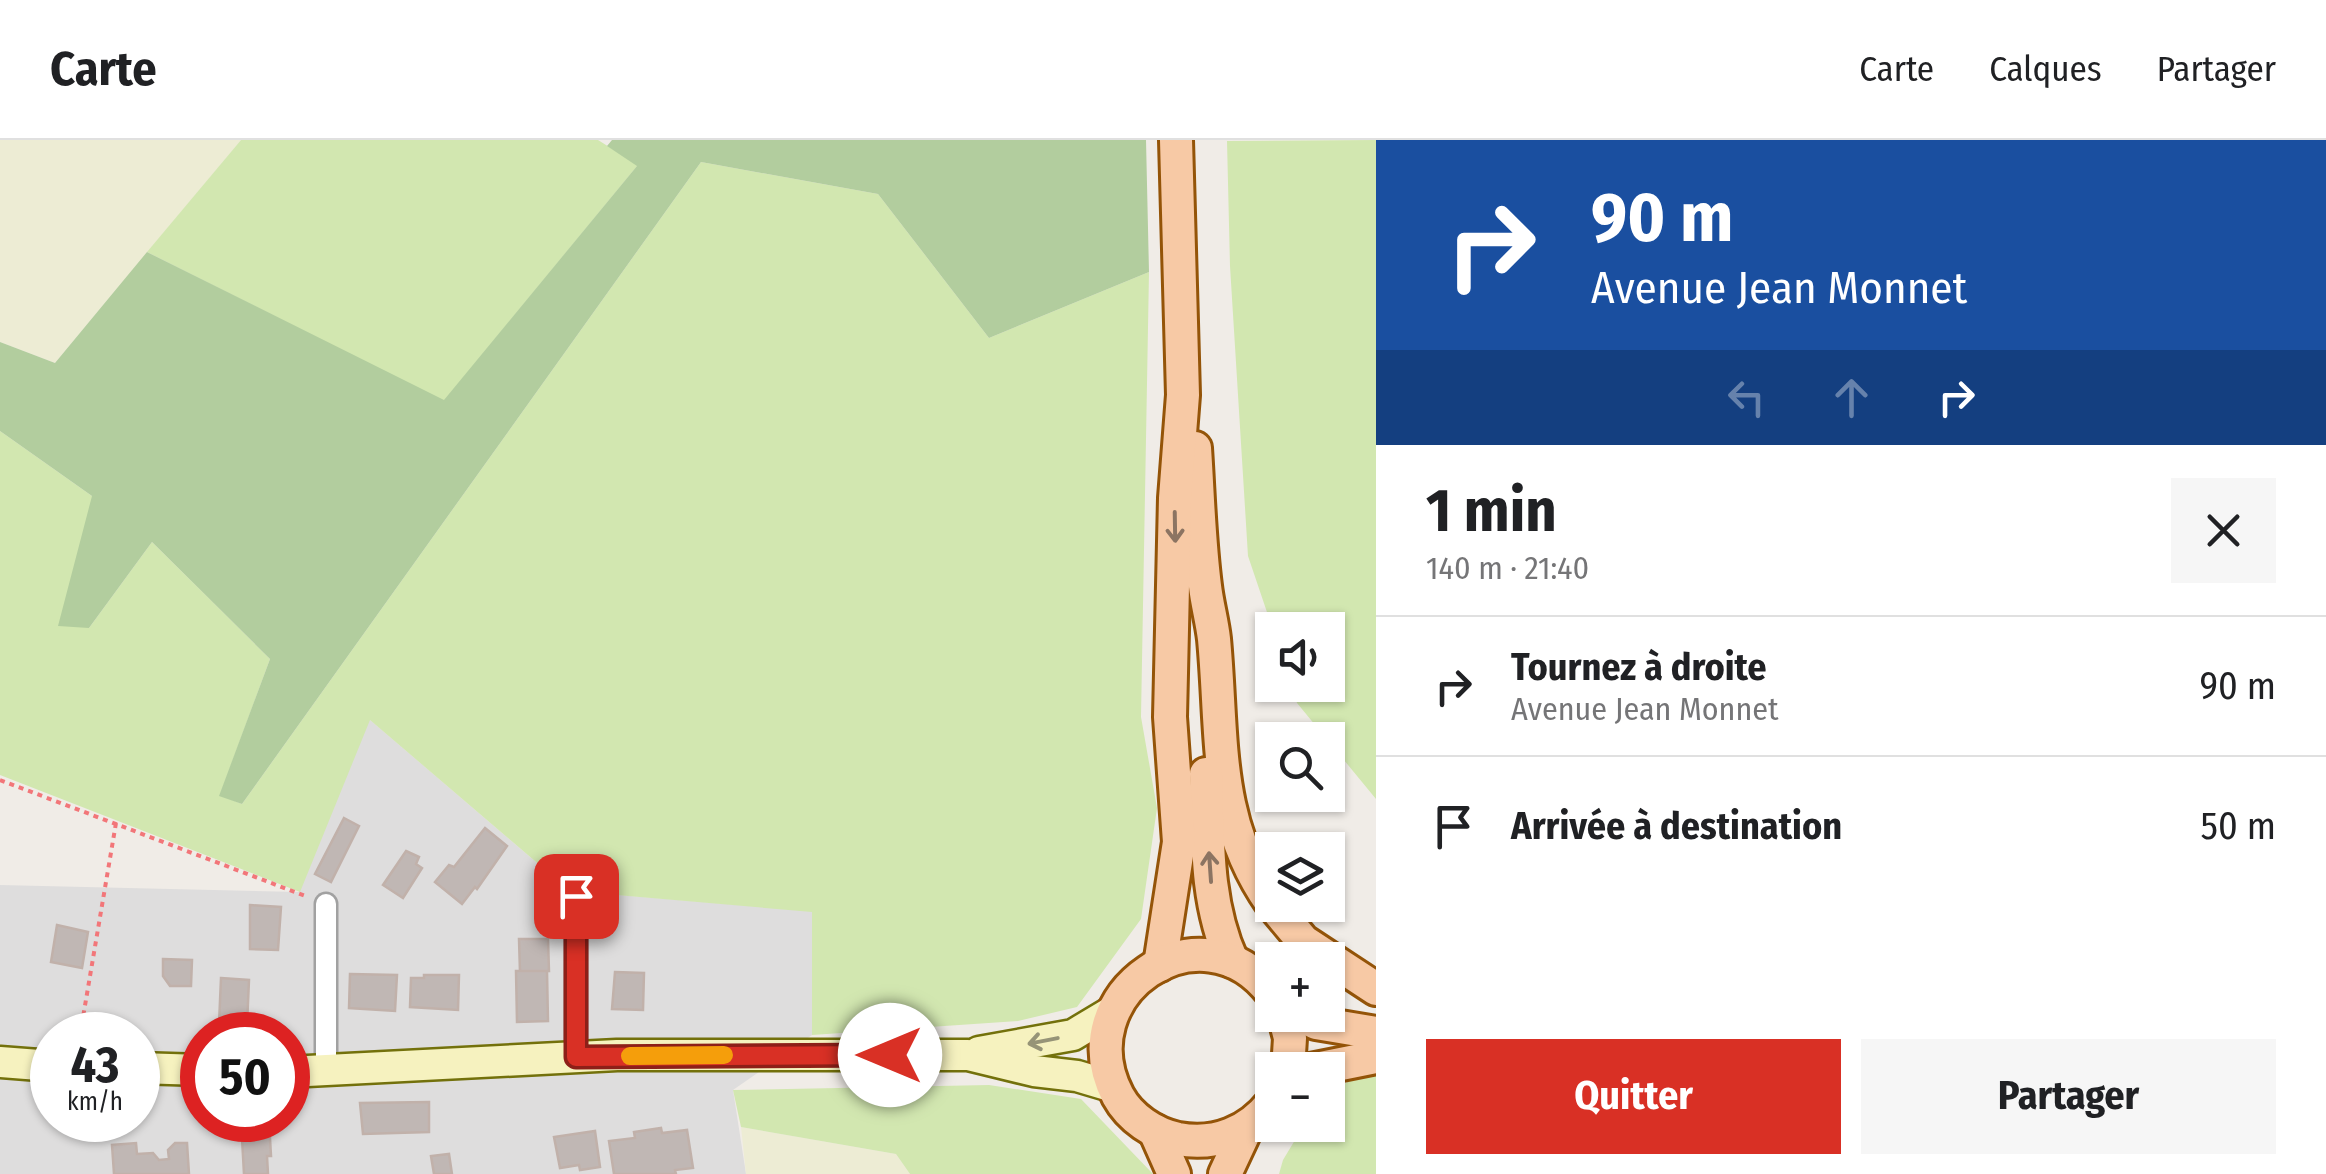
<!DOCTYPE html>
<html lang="fr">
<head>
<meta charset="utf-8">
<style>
	body { margin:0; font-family:"Fira Sans Condensed",sans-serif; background:#f6f6f6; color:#202124; height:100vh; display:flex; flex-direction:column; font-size:38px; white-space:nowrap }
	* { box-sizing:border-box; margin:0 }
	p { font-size:32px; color:#757577 }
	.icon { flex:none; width:55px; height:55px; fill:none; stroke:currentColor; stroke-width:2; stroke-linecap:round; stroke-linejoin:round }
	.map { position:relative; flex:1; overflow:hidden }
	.side { display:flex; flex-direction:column; background:#fff; width:950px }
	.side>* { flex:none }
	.hud { background:#1a4fa0; color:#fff; overflow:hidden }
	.controls { position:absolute; left:1255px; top:472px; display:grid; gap:20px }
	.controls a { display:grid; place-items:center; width:90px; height:90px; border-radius:0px; background:#fff; box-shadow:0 2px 8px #0004; font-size:50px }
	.speed { position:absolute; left:30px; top:872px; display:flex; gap:20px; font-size:50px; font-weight:700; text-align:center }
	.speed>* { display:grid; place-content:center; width:130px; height:130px; border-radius:50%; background:#fff; box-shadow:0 2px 8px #0004; line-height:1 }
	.speed small { font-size:25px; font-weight:400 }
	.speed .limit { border:15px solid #d22; background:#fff; color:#111 }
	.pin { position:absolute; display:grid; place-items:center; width:85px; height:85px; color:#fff; margin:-42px; border-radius:20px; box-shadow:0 5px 15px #0006 }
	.me { position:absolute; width:110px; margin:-55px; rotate:270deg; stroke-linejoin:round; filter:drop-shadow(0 0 8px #0008) }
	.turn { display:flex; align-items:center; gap:35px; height:210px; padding:0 50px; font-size:45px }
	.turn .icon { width:130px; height:130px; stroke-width:2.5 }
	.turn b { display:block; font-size:70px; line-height:85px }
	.lanes { display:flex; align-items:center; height:95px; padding:0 50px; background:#0003; justify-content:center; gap:50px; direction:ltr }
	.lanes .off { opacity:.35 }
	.round { display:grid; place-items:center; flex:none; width:105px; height:105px; border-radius:0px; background:#f6f6f6 }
	.overview { display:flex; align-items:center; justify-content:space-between; height:170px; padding:0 50px }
	h1 { font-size:60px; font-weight:700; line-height:75px }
	.action { display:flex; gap:20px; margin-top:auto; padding:20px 50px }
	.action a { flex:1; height:115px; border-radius:0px; background:#d93025; color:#fff; font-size:40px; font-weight:700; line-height:115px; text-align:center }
	.action a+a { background:#f6f6f6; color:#202124 }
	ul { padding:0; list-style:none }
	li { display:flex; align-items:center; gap:30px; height:140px; padding:0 50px; border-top:2px solid #e0e0e0 }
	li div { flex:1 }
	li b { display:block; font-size:38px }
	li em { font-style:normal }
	header { display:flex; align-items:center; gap:60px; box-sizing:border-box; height:140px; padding:0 50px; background:#fff; border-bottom:2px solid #e0e0e0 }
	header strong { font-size:48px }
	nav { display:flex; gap:55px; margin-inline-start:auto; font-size:35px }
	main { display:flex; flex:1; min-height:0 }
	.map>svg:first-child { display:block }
	.residential { fill:#dedddd; fill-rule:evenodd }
	.farmland { fill:#edecd4 }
	.grass { fill:#d2e7b0 }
	.forest { fill:#b2cd9e }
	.building { fill:#c0b7b4; stroke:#c1b1aa; stroke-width:2.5 }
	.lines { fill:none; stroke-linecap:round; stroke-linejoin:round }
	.street-casing { stroke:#a1a1a1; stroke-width:25 }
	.secondary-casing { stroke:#73710b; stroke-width:35 }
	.primary-casing { stroke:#945408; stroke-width:38 }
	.path { stroke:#f27679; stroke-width:4; stroke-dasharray:5 5; stroke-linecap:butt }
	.street { stroke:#fff; stroke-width:20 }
	.secondary { stroke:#f6f2bf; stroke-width:30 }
	.primary { stroke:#f7c9a5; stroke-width:32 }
	.oneway { stroke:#8c7462 }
	.oneway2 { stroke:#969477 }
	.route-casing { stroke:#8d1f18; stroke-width:25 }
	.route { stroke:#d93025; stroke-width:18 }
	.slow { stroke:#f59e0b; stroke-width:18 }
</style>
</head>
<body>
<header>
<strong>Carte</strong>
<nav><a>Carte</a><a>Calques</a><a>Partager</a></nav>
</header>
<main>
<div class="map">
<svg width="1376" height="1034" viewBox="0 0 1376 1034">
	<rect width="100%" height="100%" fill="#f0ece7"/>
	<path class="residential" d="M369 579 570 751 813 771 812 895 733 950 746 1034H0V745L299 752ZM52 895H138V980H52ZM202 895H288V980H202Z"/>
	<g class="farmland">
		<polygon points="0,0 241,0 55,223 0,202"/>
		<polygon points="741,987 896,1014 910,1034 746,1034"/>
	</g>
	<g class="grass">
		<polygon points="241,0 598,0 638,25 444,261 147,112"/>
		<polygon points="1376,0 1376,659 1297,563 1291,545 1328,545 1328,490 1273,490 1248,416 1230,126 1227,1"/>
		<polygon points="701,22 878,54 989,198 1149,132 1141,577 1157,668 1141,779 1077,867 1018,881 812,895 812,772 570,751 370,580 300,752 0,635 0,291 92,356 89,488 152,402 270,519 220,655 242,664"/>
		<polygon points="1362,932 1376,933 1376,1034 1279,1034 1283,1020 1304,985 1328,985 1328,955"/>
		<polygon points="989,945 1081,959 1153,1034 910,1034 896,1014 741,987 733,950"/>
	</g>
	<polygon class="forest" points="612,0 1146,0 1149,132 989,198 878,54 701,22 242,664 219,656 270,519 152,402 89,488 58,486 92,356 0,291 0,202 55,223 147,112 444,260 637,26 607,6"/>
	<g class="building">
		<polygon points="344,678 359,686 331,742 315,734"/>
		<polygon points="485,688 507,706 477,749 475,747 462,764 435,742 449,725 454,727"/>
		<polygon points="406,711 419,717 416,724 422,728 403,758 383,745"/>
		<polygon points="250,765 281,767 278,810 250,809"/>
		<polygon points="57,785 88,792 82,828 51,822"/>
		<polygon points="519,799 548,799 549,831 520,832"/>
		<polygon points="163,819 192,820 191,846 170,846 163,836"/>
		<polygon points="516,831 547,831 548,881 517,882"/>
		<polygon points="615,832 644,833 643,870 612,869"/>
		<polygon points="350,834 397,835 395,871 349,868"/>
		<polygon points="424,835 459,835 458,870 410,867 411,838 424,838"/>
		<polygon points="221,838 249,840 247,885 219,884"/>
		<polygon points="429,962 429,992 363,994 360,963"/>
		<polygon points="241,980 269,980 271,1016 267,1016 268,1034 244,1034"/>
		<polygon points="661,988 662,993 687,990 693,1028 675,1030 676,1034 614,1034 609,1001 635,998 634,992"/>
		<polygon points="595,991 600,1027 580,1030 579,1025 560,1028 554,997"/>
		<polygon points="136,1003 137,1014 153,1013 159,1020 169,1019 168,1010 175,1003 187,1003 189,1034 114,1034 112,1005"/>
		<polygon points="449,1014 452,1034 434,1034 431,1016"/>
	</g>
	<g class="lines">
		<g class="street-casing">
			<g id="street">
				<polyline points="576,756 576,917"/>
				<polyline points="326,928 326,764"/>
			</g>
		</g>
		<g class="secondary-casing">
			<g id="secondary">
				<polyline points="979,912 1073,895 1113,871"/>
				<polyline points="0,922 52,926"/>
				<polyline points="138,928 202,930"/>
				<polyline points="288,932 617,915 968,915 1034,931 1077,936 1114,947"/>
			</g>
		</g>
		<g class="primary-casing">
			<g id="primary">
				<path d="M1195 308C1198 353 1199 400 1205 446 1207 464 1212 481 1214 499 1223 595 1213 681 1272 764"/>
				<path d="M1206 634C1208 698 1205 762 1232 821"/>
				<polyline points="1273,765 1303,801 1376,849"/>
				<polyline points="1160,825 1179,702 1170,577 1175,358 1183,255 1176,0"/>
				<path d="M1272 853C1201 760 1064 854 1118 956 1130 978 1154 994 1178 999 1216 1006 1249 992 1272 963"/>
				<polyline points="1284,875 1290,898 1288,930"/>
				<polyline points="1301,875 1316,883 1376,893"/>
				<polyline points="1311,930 1376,917"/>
				<polyline points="1155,991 1174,1034"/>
				<polyline points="1225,1034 1247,987"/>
			</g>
		</g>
		<g class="path">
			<polyline points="0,640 308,757"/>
			<polyline points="80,895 116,683"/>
		</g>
		<use href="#street" class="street"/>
		<use href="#secondary" class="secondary"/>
		<use href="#primary" class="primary"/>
	</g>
	<defs><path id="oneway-shaft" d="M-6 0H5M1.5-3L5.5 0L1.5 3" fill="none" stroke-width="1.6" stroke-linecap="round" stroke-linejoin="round" transform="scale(2.5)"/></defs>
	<g class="oneway">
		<use href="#oneway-shaft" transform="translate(1175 387) rotate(89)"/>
		<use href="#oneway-shaft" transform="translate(1210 727) rotate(-94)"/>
	</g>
	<use class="oneway2" href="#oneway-shaft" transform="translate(1043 901) rotate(169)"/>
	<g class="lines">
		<g class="route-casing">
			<polyline id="route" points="576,756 576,917 890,915"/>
		</g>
		<use href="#route" class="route"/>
		<polyline class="slow" points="630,916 724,915"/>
	</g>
</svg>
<div class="controls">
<a><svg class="icon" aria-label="sound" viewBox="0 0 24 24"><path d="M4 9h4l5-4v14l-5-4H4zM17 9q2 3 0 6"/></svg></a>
<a><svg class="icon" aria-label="search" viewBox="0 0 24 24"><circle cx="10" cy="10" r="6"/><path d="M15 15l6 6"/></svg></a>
<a><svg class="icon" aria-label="layers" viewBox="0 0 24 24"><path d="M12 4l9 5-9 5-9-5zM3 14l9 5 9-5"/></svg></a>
<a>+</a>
<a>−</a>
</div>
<div class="speed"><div>43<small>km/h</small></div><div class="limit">50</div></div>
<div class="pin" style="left:576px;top:756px;background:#d93025"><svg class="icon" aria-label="arrive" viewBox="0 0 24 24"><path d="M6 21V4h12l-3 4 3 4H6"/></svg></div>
<svg class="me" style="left:890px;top:915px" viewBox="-20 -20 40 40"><circle r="19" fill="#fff"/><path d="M0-13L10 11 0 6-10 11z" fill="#d93025"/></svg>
</div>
<section class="side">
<div class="hud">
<div class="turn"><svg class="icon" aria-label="right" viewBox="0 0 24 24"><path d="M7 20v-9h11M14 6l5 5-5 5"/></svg><div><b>90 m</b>Avenue Jean Monnet</div></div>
<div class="lanes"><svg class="icon off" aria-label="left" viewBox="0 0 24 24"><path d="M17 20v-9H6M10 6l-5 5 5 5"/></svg><svg class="icon off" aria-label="ahead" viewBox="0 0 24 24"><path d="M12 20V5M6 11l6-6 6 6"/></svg><svg class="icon" aria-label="right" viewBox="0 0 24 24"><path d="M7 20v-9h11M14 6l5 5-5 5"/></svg></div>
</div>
<div class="overview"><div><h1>1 min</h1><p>140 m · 21:40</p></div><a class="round"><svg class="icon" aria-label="close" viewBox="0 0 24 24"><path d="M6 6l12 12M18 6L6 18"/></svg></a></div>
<ul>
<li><svg class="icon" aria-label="right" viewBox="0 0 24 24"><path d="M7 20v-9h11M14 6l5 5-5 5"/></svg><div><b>Tournez à droite</b><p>Avenue Jean Monnet</p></div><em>90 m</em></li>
<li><svg class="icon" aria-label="arrive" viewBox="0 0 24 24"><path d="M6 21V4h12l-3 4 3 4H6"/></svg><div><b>Arrivée à destination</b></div><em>50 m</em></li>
</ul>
<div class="action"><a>Quitter</a><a>Partager</a></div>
</section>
</main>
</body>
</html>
